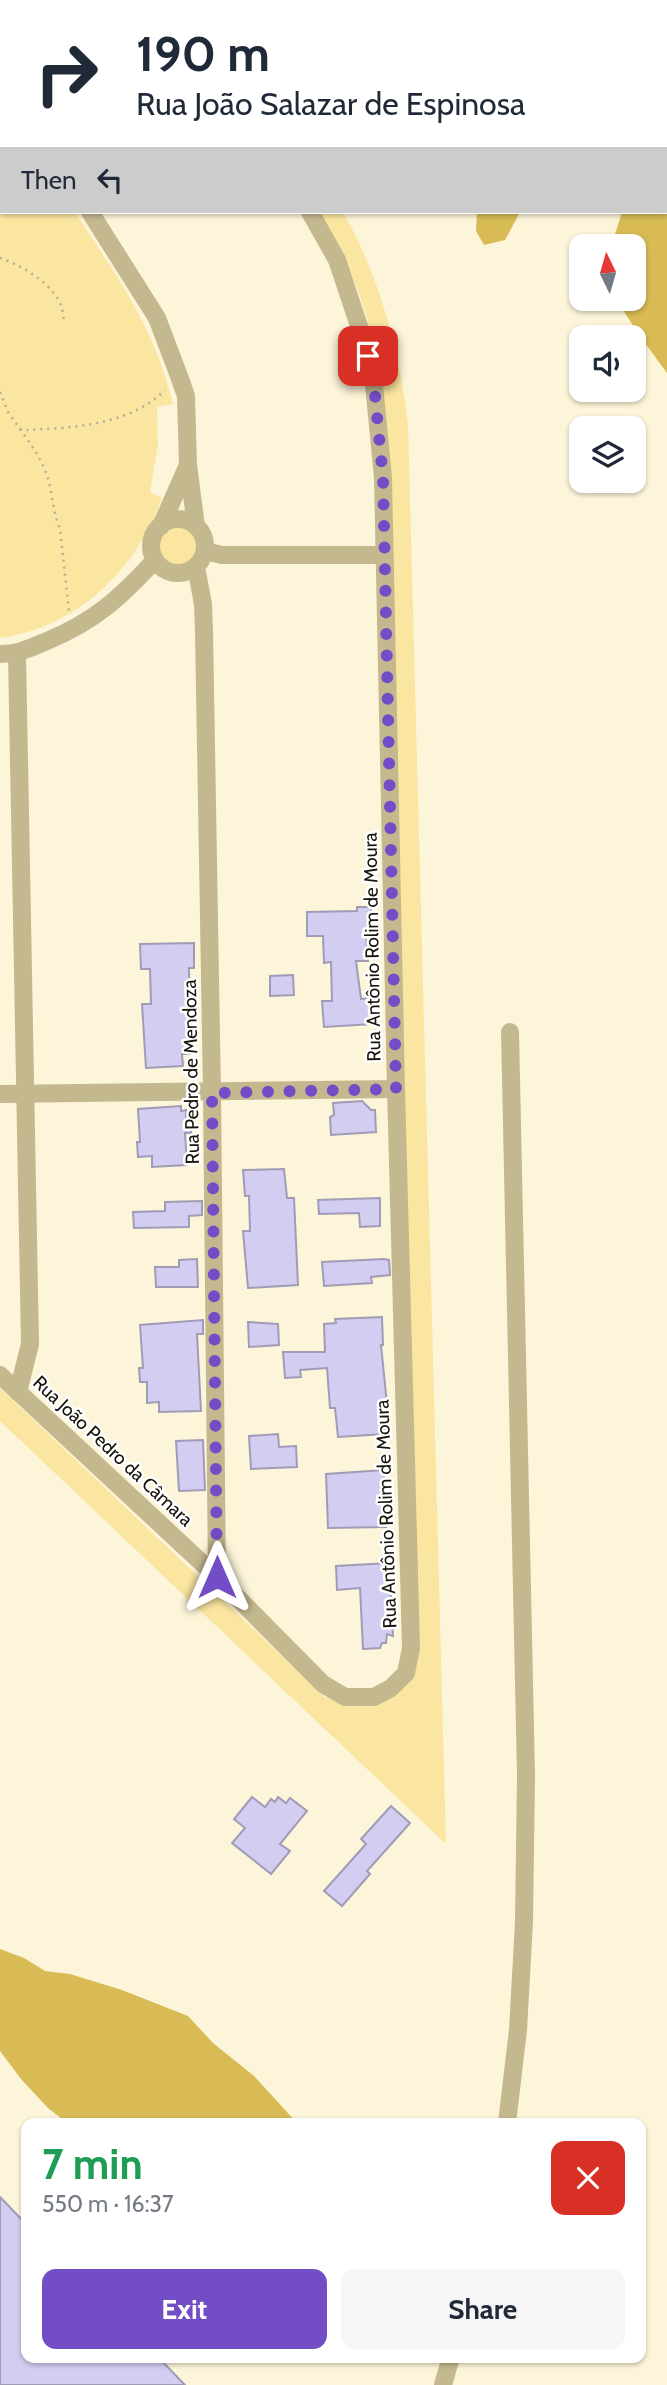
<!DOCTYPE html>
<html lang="en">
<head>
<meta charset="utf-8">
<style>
	body { margin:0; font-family:Cabin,sans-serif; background:#f6f6f7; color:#1f2937; height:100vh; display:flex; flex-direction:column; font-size:26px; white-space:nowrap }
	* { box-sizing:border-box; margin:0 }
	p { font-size:23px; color:#747a83 }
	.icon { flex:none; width:38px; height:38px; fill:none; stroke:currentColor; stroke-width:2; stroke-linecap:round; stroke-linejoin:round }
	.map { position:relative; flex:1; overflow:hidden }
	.side { position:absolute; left:21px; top:2118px; width:625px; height:245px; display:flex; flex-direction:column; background:#fff; border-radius:14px; box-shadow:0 2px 5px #0004 }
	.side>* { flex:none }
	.hud { position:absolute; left:0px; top:0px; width:668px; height:214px; box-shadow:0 2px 5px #0004; background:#fff; color:#1f2937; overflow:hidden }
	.needle { width:46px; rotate:355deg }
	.fabs { position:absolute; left:569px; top:234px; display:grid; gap:14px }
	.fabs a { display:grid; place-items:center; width:77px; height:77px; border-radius:14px; background:#fff; box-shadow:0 2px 5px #0004; font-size:35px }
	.pin { position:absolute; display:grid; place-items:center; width:60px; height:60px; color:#fff; margin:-30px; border-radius:14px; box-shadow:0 4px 10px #0006 }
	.me { position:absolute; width:77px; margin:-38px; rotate:0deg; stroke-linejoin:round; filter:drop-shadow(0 0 5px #0008) }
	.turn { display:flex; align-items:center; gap:24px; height:147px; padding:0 21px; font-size:32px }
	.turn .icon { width:91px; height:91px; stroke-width:2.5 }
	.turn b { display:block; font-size:49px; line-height:60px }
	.then { display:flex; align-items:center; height:66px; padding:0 21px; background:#0003; gap:14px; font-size:26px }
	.round { display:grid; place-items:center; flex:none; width:74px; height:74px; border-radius:14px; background:#f6f6f7 }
	.summary { display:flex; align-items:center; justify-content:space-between; height:119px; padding:0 21px }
	h1 { font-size:42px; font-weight:800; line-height:52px; color:#1e9e55 }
	.button { display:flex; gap:14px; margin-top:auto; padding:14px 21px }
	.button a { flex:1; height:80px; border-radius:14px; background:#734dc6; color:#fff; font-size:28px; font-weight:800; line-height:80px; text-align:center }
	.button a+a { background:#f6f6f7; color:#1f2937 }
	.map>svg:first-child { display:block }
	.green { fill:#fbe6a1 }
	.forest { fill:#d8bb55 }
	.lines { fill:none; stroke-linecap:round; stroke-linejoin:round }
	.stream { stroke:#d8bb55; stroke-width:5 }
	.building { fill:#d3cdf1; stroke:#a19cb6; stroke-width:2 }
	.path { stroke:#b4ae98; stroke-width:2.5; stroke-dasharray:2 5; stroke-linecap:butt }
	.street { stroke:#c4b88f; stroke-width:18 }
	.route { stroke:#734dc6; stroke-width:12; stroke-dasharray:0 21.6 }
	.labels { text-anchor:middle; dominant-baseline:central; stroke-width:5; stroke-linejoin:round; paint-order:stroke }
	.street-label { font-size:19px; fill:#17140a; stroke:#fff }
</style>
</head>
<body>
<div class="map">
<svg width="667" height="2385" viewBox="0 0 667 2385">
	<rect width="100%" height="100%" fill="#fdf5d9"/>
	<g class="green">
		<path d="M0 95 2 212H75C116 275 155 328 173 404L157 407 158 445 150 492 162 498C136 570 78 627 0 638Z"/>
		<path d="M319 212H343C380 277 399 350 408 424L446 1844 0 1421V1388L325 1697 348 1705 408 1678 389 447C384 389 375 328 351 274 341 253 329 232 319 212Z"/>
		<circle cx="178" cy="546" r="21"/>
	</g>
	<g class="forest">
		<polygon points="351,0 626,0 352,2"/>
		<polygon points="667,195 667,373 639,335 616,299 634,299 634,247 611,247 622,212 667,212"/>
		<polygon points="477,212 520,212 505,240 484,245 476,231"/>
		<polygon points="0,1949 24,1958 45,1971 70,1974 122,1990 188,2016 213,2043 254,2076 297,2123 67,2123 48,2108 21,2079 0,2051"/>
	</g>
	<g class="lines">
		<polyline class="stream" points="598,0 598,2"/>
	</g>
	<g class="building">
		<polygon points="357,907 371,907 371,934 366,934 368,961 356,961 361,999 372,998 373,1024 324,1027 322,1001 332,1001 331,962 324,963 323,936 307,936 307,912 357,911"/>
		<polygon points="194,943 194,968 189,968 190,1054 182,1054 183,1066 146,1068 142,1004 151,1004 150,969 141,969 140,944"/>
		<polygon points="293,975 294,995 270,996 270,976"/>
		<polygon points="362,1101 371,1110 375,1110 376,1132 331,1135 330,1117 334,1115 333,1103"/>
		<polygon points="181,1106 181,1111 186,1110 186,1118 191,1118 191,1133 185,1133 187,1165 152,1167 152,1156 138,1157 137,1142 140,1142 138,1109"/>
		<polygon points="284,1169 287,1198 294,1198 298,1285 248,1288 243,1231 250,1231 249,1196 245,1196 243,1170"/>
		<polygon points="380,1198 380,1226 360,1227 359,1213 319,1214 318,1200"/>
		<polygon points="202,1201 202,1215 189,1216 189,1227 134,1228 133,1212 165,1211 165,1202"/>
		<polygon points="197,1259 198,1287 156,1287 155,1267 179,1267 179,1260"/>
		<polygon points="384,1259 389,1260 390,1275 371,1277 372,1283 324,1286 322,1262"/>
		<polygon points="382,1317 383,1345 381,1345 387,1404 383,1405 385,1434 338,1437 335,1408 330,1408 327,1368 300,1370 301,1377 285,1378 283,1352 325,1352 324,1324 336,1323 335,1319"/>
		<polygon points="203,1320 203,1334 197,1334 201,1411 159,1412 159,1402 147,1403 147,1382 140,1382 139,1368 143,1368 140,1325"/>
		<polygon points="248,1322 278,1324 279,1345 249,1347"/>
		<polygon points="278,1434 279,1447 296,1446 297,1467 251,1469 249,1436"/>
		<polygon points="203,1440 205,1490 179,1491 176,1441"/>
		<polygon points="384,1470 386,1527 328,1528 326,1474"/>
		<polygon points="389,1563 393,1636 387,1634 386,1643 382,1643 380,1648 363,1649 360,1588 337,1590 336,1566"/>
		<polygon points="252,1797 265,1807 271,1799 275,1802 278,1797 286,1803 290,1798 307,1811 280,1844 290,1851 271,1874 232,1843 245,1828 234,1819"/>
		<polygon points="391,1806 410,1823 367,1871 370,1874 342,1906 324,1891 366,1844 361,1839"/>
		<polygon points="0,2197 26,2224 26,2357 158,2357 185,2385 0,2385"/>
	</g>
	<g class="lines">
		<g class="path">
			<path d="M0 258C21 265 52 283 61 305 63 310 63 316 64 321"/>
			<path d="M0 392 8 412 20 429 26 430C73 428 130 425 165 390"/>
			<path d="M20 429C30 443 40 457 46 473 53 491 52 511 60 529L69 611"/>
		</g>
		<g class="street">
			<polyline points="172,0 173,2"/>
			<polyline points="0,72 2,75"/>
			<polyline points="90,212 157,318 179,376 186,396 188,465 196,526"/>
			<circle cx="178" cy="546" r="27"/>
			<polyline points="161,526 188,465"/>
			<polyline points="205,551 222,555 383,555"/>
			<polyline points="196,567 203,604 204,630 212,1093 217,1577"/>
			<path d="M0 654C19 654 30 648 47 641 95 621 120 598 155 560"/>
			<polyline points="17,654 30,1344 18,1392"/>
			<polyline points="0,1094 396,1089"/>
			<polyline points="0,1375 217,1577 323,1684 345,1697 374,1697 391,1688 406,1673 411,1648 396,1089 383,478 373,374 363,338 337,260 310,212"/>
			<polyline points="507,2123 518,2030 524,1922 526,1775 510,1032"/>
			<polyline points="443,2385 451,2357"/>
		</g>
	</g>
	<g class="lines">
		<polyline class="route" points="217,1577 212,1093 396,1089 383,478 373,374 368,356"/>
	</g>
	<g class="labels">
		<g class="street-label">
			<text transform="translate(372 947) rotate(-91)">Rua Antônio Rolim de Moura</text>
			<text transform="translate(191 1072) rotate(-91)">Rua Pedro de Mendoza</text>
			<text transform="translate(113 1451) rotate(43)">Rua João Pedro da Câmara</text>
			<text transform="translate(386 1514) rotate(-92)">Rua Antônio Rolim de Moura</text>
		</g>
	</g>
</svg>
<div class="fabs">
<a><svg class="needle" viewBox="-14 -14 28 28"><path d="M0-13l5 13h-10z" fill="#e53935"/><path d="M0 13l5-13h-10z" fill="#747a83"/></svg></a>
<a><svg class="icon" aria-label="sound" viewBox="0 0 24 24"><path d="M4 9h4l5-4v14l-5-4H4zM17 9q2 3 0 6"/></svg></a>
<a><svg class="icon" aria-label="layers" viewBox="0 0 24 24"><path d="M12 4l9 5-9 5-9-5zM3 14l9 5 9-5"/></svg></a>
</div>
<div class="pin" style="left:368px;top:356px;background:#d93025"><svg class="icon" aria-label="arrive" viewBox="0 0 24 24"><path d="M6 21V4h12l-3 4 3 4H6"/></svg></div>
<svg class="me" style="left:217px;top:1577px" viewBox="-20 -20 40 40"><path d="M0-17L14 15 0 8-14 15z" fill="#734dc6" stroke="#fff" stroke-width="4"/></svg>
<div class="hud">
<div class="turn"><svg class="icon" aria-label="right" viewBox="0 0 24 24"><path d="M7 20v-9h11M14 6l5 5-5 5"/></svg><div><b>190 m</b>Rua João Salazar de Espinosa</div></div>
<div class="then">Then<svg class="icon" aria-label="left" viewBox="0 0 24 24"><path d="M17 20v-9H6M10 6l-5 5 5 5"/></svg></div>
</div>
<section class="side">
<div class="summary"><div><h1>7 min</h1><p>550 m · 16:37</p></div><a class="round" style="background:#d93025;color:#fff"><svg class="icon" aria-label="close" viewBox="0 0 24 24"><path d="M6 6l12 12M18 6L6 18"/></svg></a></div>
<div class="button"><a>Exit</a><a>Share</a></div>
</section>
</div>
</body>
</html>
